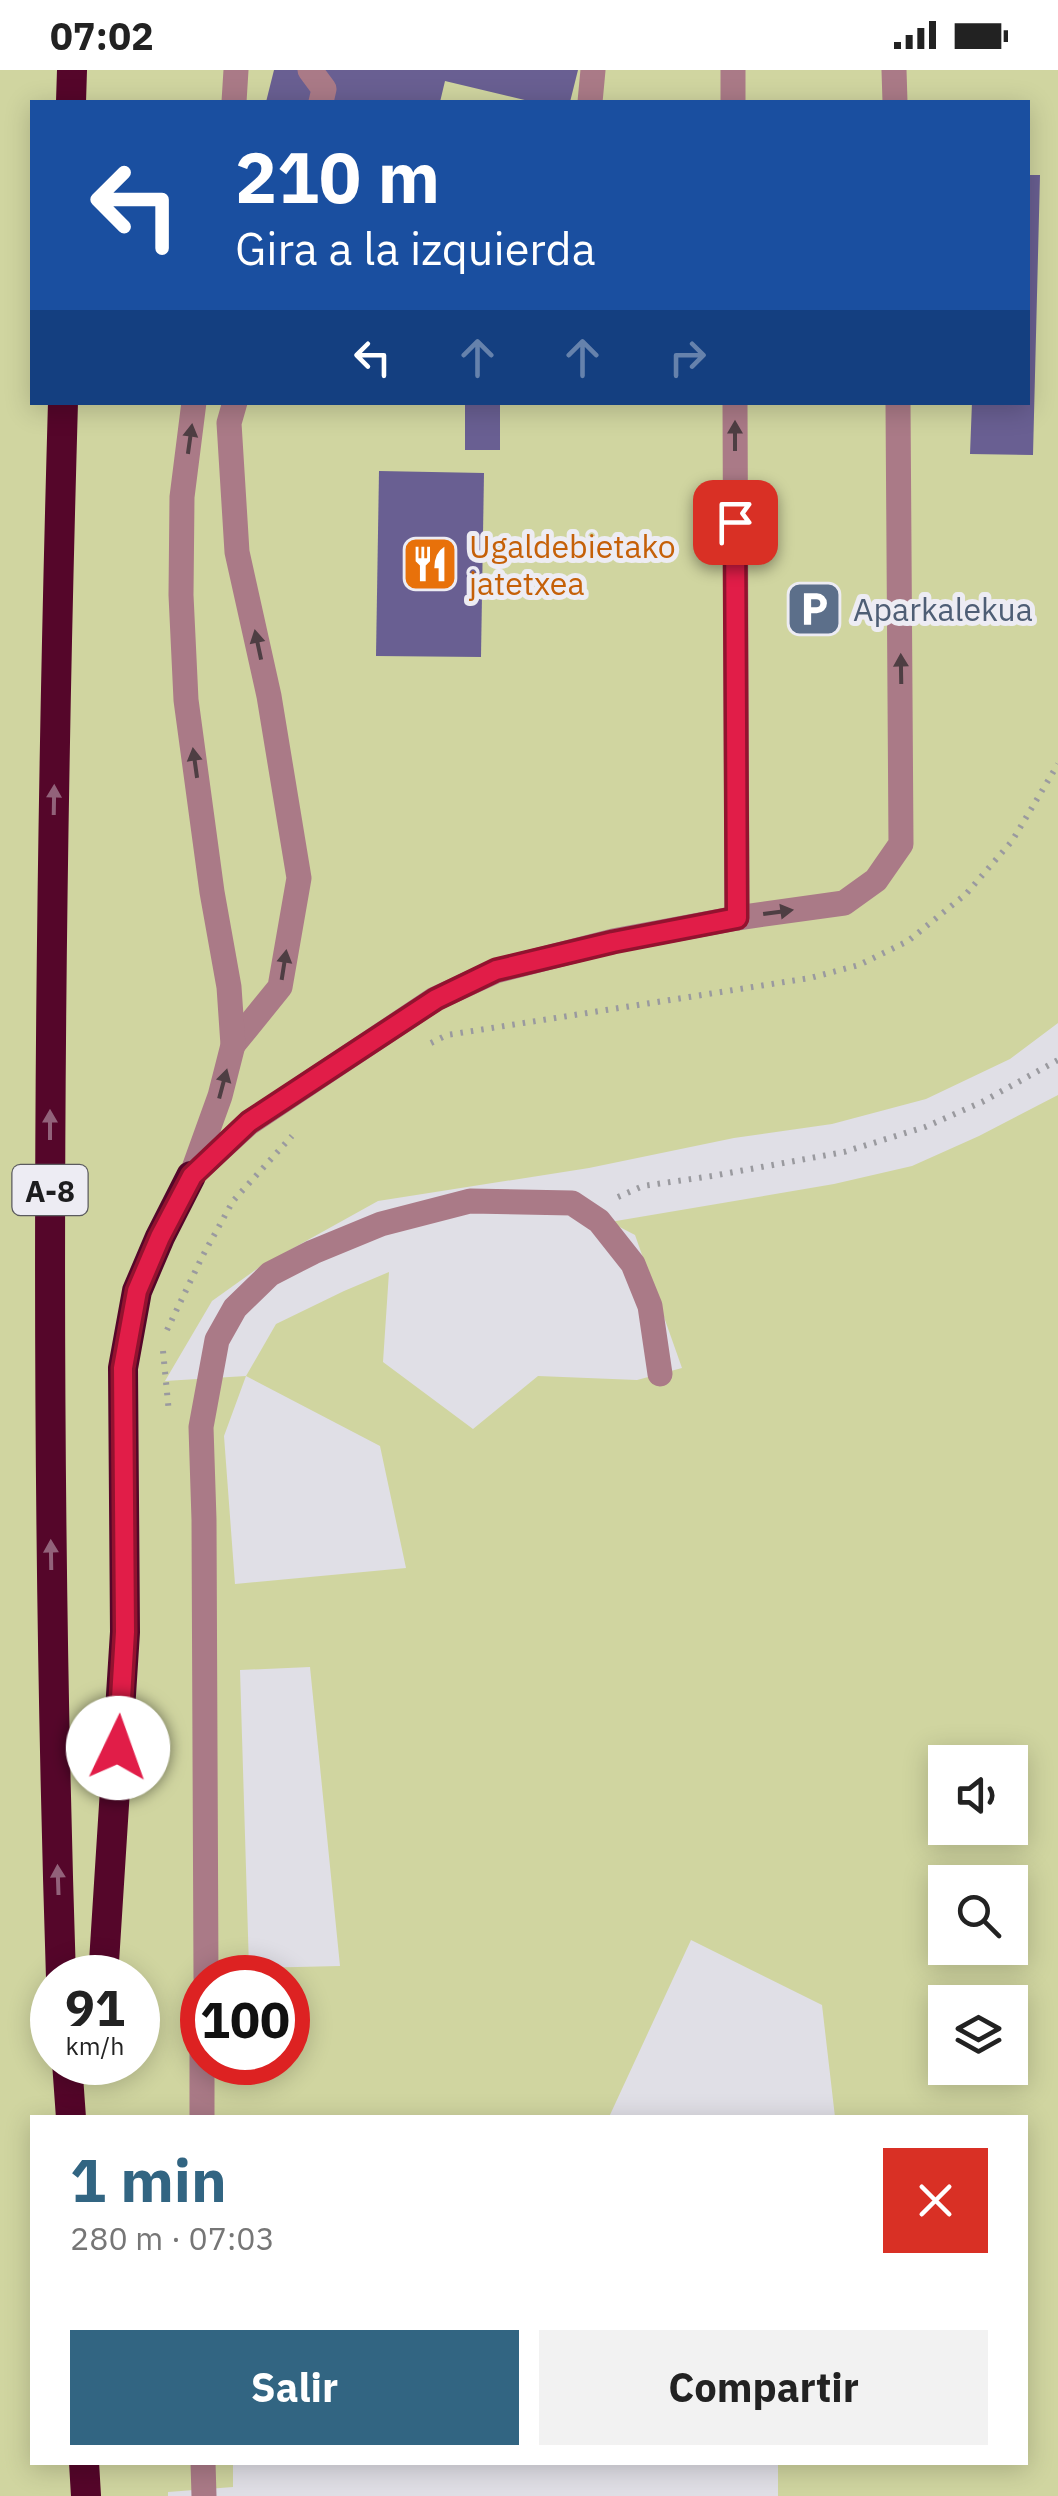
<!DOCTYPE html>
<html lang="es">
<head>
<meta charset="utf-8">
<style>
	body { margin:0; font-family:"IBM Plex Sans",sans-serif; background:#f2f2f2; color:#222; height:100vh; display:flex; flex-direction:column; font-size:38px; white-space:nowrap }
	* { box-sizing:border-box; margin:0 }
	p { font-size:32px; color:#767676 }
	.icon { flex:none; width:55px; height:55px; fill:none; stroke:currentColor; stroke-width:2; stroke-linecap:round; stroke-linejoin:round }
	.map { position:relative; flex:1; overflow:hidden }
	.drawer { position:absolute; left:30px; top:2045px; width:998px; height:350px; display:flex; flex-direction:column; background:#fff; border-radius:0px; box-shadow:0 5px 25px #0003 }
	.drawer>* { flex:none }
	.guide { position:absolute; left:30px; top:30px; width:1000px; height:305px; border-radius:0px; box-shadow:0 5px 25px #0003; background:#1a4fa0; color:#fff; overflow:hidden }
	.fabs { position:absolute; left:928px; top:1675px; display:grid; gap:20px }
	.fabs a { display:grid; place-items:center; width:100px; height:100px; border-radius:0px; background:#fff; box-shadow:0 5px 25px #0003; font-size:50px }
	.speed { position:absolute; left:30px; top:1885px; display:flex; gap:20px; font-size:50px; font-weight:700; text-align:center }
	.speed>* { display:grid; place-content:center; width:130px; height:130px; border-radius:50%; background:#fff; box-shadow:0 5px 25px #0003; line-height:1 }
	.speed small { font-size:25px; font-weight:400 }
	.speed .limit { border:15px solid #d22; background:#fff; color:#111 }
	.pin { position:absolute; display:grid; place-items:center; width:85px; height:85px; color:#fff; margin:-42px; border-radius:20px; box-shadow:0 5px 15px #0006 }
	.me { position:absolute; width:110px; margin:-55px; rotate:3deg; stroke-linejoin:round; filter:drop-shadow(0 0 8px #0008) }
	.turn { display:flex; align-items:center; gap:35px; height:210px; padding:0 40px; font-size:45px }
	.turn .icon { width:130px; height:130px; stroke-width:2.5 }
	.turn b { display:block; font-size:70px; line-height:85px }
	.lanes { display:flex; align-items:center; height:95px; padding:0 40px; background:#0003; justify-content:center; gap:50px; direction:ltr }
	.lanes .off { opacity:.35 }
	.round { display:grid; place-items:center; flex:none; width:105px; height:105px; border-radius:0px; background:#f2f2f2 }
	.head { display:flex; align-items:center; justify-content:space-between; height:170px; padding:0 40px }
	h1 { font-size:60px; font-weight:700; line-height:75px; color:#326582 }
	.button { display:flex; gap:20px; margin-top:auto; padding:20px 40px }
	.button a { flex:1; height:115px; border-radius:0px; background:#326582; color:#fff; font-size:40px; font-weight:700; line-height:115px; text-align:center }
	.button a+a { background:#f2f2f2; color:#222 }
	.status { display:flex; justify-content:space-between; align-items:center; height:70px; padding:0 50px; background:#fff; direction:ltr }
	.status svg { height:28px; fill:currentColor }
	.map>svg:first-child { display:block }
	.green { fill:#d0d5a0; fill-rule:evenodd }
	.building { fill:#695f92 }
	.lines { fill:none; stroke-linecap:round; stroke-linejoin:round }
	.path { stroke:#9a9a9f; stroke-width:6; stroke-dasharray:2.5 8; stroke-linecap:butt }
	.minor { stroke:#aa7a87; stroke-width:25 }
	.highway { stroke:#55062a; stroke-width:30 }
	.oneway { fill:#4e3e43 }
	.oneway2 { fill:#92627a }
	.route-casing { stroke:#92132f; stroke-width:25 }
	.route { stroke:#e11d48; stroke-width:18 }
	.labels { text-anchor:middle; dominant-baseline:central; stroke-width:10; stroke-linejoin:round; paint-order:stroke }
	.shield { fill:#edecf3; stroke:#5b5b5f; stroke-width:2.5 }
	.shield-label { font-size:30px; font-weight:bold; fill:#1d1d1f }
	.food-label { font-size:32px; fill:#c56008; stroke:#edecf3; text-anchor:start }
	.service-label { font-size:32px; fill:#4e5e75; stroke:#edecf3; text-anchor:start }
</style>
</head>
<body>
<div class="status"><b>07:02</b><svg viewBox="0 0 49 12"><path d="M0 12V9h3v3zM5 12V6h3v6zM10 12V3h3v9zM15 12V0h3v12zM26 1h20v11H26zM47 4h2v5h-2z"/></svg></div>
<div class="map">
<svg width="1058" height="2426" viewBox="0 0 1058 2426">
	<rect width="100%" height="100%" fill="#e0dfe6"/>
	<path class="green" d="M0 0H1058V953L1010 989 926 1029 832 1054 734 1068 589 1098 378 1131 261 1196 212 1231 165 1311 246 1306 276 1254 344 1221 389 1202 383 1292 473 1359 538 1306 637 1310 682 1298 635 1165 610 1152 834 1114 912 1096 979 1066 1058 1025V2426H778V2393L1025 2392V2048L835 2047 822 1935 691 1870 609 2047 32 2048V2392L233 2393V2417L168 2422V2426H0ZM32 32H1028V332H32ZM246 1306 380 1376 406 1498 235 1514 224 1366ZM310 1597 340 1896 249 1898 240 1600ZM945 1692H1010V1758H945ZM945 1812H1010V1878H945ZM52 1908H138V1992H52ZM202 1908H288V1992H202ZM945 1932H1010V1998H945Z"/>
	<g class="building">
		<polygon points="274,0 578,0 570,32 533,32 445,11 440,32 266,32"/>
		<polygon points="1028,105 1040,105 1033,385 970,384 972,332 1028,332"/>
		<rect x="465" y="334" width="35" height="46"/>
		<polygon points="379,401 484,403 481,587 376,586"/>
	</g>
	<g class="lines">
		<g class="path">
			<polyline points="431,973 447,965 810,908 859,895 908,871 966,824 1012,771 1058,694"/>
			<polyline points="618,1127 643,1116 712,1106 844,1082 925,1057 982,1032 1058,990"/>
			<polyline points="167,1260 202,1187 233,1131 292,1066"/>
			<polyline points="163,1281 169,1343"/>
		</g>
		<g class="minor">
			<polyline points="310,0 324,19 321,32"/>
			<polyline points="733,0 733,32"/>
			<polyline points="894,0 895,32"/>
			<polyline points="234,32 236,0"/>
			<polyline points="590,32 593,0"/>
			<polyline points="735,332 737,848"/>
			<polyline points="233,975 280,917 299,808 269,626 237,482 229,353 235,332"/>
			<polyline points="193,1101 220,1026 233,975 229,917 212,822 186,630 181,525 182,427 194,332"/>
			<polyline points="191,1106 249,1053 435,929 496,901 613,871 737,848 844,833 876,810 901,774 898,332"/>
			<polyline points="206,1908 204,1450 201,1357 217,1270 235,1238 270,1204 313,1182 381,1154 470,1131 572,1133 599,1151 633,1194 650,1236 660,1304"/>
			<polyline points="202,2048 202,1984"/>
			<polyline points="203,2392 204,2426"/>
		</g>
		<g class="highway">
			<polyline points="71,32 72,0"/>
			<path d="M61 1908C44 1383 48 857 63 332"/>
			<polyline points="103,1908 125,1562 123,1298 137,1221 160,1167 191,1106"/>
			<polyline points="67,1992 71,2048"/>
			<polyline points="84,2392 86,2426"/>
		</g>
	</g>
	<defs><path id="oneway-solid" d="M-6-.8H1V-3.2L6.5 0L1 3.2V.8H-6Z" transform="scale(2.5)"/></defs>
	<g class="oneway">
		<use href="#oneway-solid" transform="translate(735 366) rotate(-90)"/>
		<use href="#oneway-solid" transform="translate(190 369) rotate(-82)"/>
		<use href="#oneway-solid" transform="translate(258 575) rotate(-102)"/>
		<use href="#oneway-solid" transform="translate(901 599) rotate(-91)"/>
		<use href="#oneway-solid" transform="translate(195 693) rotate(-98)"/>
		<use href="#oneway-solid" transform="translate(778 842) rotate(-8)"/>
		<use href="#oneway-solid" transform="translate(284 895) rotate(-81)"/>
		<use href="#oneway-solid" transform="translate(223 1014) rotate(-75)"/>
	</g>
	<g class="oneway2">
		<use href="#oneway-solid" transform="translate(54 730) rotate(-89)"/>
		<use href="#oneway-solid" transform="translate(50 1055) rotate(-90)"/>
		<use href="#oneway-solid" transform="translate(51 1485) rotate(-91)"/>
		<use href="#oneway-solid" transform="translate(58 1810) rotate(-92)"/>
	</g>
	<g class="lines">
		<g class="route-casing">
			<polyline id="route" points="118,1678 125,1562 123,1298 137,1221 160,1167 192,1106 249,1052 436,929 496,900 613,872 737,848 735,452"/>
		</g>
		<use href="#route" class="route"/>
	</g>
	<defs>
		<g id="restaurant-square" transform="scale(2.875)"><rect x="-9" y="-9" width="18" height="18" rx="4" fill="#e8710a" stroke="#edecf3"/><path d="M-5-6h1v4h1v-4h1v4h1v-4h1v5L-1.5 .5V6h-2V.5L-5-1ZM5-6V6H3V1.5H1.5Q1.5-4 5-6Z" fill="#fff"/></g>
		<g id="parking-square" transform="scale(2.875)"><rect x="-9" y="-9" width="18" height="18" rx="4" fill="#5c6f8a" stroke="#edecf3"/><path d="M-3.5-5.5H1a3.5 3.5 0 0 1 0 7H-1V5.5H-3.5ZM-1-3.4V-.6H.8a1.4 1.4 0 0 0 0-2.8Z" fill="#fff"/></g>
	</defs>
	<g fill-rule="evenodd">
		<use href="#restaurant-square" x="430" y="494"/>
		<use href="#parking-square" x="814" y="539"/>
	</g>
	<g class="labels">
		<rect class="shield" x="12.5" y="1095" width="75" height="50" rx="8"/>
		<g class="shield-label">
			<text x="50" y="1120">A-8</text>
		</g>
		<g class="food-label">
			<text x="469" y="476">Ugaldebietako<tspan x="469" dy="37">jatetxea</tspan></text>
		</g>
		<g class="service-label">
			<text x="853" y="539">Aparkalekua</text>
		</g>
	</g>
</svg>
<div class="fabs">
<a><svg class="icon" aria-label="sound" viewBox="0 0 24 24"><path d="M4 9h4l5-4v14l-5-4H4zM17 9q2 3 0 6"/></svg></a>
<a><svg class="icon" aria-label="search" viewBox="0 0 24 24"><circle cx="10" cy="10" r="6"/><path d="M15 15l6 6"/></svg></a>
<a><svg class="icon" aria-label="layers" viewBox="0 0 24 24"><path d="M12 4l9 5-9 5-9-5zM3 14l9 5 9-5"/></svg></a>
</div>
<div class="speed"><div>91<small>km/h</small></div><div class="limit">100</div></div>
<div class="pin" style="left:735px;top:452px;background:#d93025"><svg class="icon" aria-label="arrive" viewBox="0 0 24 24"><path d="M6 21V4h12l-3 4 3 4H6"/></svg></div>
<svg class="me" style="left:118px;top:1678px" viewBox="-20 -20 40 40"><circle r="19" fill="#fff"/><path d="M0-13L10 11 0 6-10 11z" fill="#e11d48"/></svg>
<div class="guide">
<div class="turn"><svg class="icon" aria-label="left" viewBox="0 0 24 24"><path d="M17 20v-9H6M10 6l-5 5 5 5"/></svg><div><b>210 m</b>Gira a la izquierda</div></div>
<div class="lanes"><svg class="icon" aria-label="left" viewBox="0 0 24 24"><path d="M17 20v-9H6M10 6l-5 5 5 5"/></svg><svg class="icon off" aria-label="ahead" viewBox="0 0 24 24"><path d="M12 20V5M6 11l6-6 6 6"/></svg><svg class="icon off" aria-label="ahead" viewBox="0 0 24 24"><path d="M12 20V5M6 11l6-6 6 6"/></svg><svg class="icon off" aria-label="right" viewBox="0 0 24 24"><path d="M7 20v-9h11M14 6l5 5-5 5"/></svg></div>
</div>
<section class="drawer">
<div class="head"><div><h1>1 min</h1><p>280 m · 07:03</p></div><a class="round" style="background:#d93025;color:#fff"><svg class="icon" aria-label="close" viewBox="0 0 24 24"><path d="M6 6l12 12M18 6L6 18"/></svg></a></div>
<div class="button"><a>Salir</a><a>Compartir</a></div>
</section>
</div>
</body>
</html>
